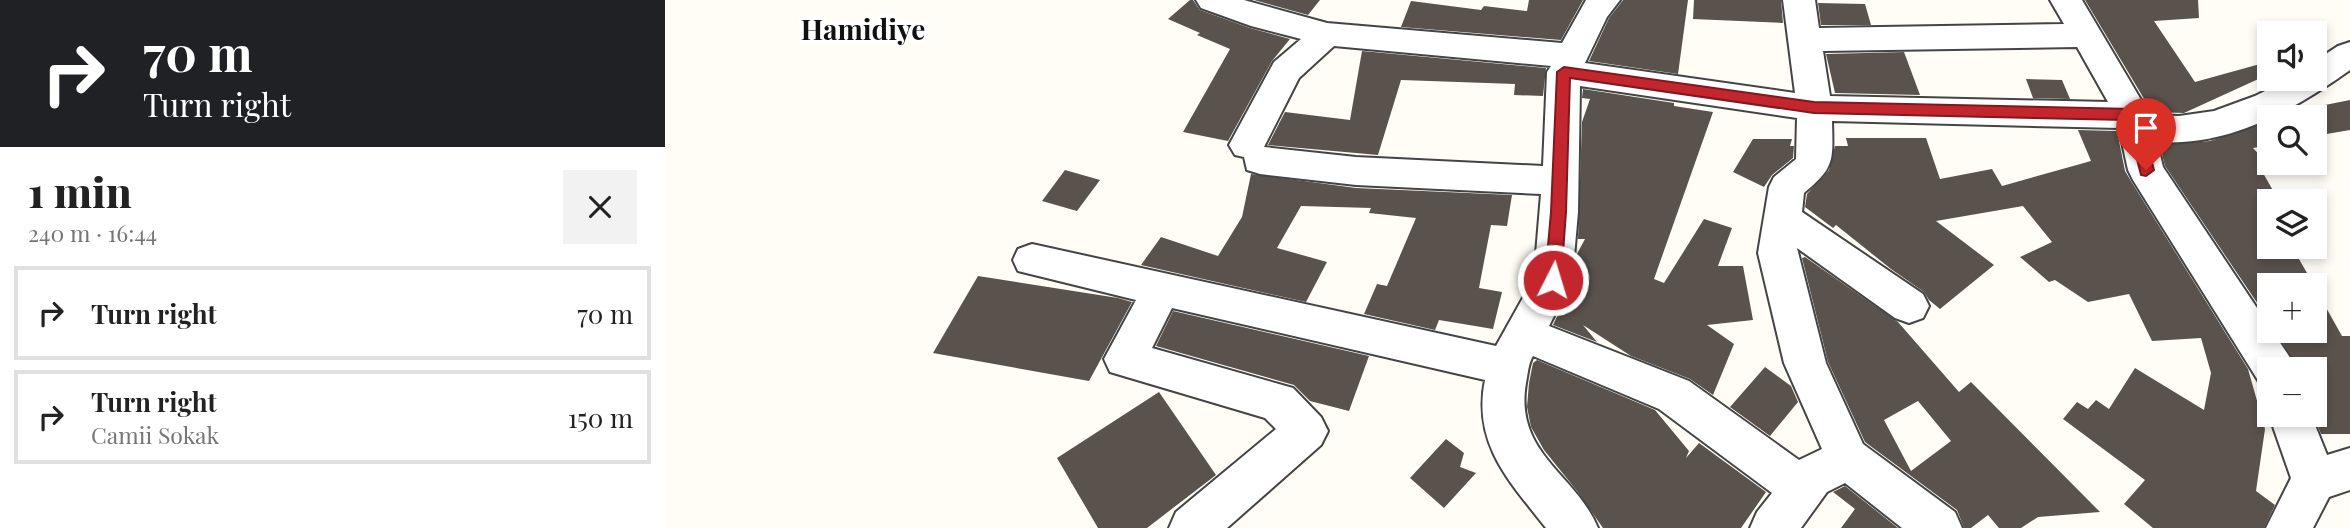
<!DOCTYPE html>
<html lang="en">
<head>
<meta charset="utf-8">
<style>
	body { margin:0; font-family:"Playfair Display",serif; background:#f2f2f2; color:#222; height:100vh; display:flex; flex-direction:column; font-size:26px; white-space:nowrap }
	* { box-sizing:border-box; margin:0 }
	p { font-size:23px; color:#767676 }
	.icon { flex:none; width:38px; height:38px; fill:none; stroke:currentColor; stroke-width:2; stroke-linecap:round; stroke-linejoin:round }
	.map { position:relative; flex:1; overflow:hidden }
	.panel { display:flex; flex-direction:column; background:#fff; width:665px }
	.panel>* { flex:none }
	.guide { background:#202124; color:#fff; overflow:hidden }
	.buttons { position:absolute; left:1592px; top:21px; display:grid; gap:14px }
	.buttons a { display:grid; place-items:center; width:70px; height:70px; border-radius:0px; background:#fff; box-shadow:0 4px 10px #0003; font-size:35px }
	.pin { position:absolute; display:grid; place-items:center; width:60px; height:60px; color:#fff; margin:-72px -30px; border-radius:50% 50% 50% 0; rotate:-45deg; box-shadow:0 0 7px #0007 }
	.pin .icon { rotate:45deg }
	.me { position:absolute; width:77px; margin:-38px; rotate:5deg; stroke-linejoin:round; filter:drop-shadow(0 0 5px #0008) }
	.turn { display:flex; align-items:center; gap:24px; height:147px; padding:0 28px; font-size:32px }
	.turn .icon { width:91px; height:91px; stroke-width:2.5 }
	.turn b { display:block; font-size:49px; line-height:60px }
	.round { display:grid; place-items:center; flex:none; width:74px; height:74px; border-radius:0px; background:#f2f2f2 }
	.overview { display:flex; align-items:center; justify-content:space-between; height:119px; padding:0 28px }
	h1 { font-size:42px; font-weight:800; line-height:52px }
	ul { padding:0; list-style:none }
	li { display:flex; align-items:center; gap:21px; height:94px; margin:0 14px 10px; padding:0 14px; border:4px solid #e0e0e0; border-radius:0px }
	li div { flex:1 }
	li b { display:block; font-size:26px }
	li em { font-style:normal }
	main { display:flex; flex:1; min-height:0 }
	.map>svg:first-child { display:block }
	.building { fill:#5a524d; fill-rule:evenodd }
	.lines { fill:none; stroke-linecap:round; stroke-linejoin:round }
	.minor-casing { stroke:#444; stroke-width:4 }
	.minor { fill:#fff; fill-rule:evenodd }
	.route { fill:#c4262e; stroke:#7f191e; stroke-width:2 }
	.labels { text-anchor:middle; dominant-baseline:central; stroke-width:7; stroke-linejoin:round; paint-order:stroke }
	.district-label { font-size:28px; font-weight:bold; fill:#111; stroke:#fff }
</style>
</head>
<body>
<main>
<section class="panel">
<div class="guide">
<div class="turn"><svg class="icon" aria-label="right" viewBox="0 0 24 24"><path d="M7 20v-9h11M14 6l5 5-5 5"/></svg><div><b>70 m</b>Turn right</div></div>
</div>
<div class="overview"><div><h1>1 min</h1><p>240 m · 16:44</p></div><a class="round"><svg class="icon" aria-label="close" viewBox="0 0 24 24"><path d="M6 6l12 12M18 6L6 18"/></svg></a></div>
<ul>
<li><svg class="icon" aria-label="right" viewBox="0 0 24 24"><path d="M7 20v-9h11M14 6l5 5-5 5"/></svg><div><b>Turn right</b></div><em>70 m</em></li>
<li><svg class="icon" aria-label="right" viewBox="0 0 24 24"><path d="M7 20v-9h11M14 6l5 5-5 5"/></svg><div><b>Turn right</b><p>Camii Sokak</p></div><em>150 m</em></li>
</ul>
</section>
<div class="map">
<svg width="1685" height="528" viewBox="0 0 1685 528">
	<rect width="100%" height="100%" fill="#fffdf5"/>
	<g class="building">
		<polygon points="525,0 528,0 535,10 585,28 625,39 607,61 563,141 518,132 565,49 532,35 535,33 503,19"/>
		<polygon points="589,0 655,0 643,15"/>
		<polygon points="864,0 918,0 896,40 736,27 746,1 816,10 819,6 862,11"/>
		<polygon points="958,0 1023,0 1013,74 924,61 944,18"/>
		<polygon points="1029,0 1116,0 1118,23 1028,19"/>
		<polygon points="1420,0 1533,0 1534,18 1489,21 1530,82 1595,64 1600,76 1519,113 1487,112"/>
		<polygon points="1153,3 1200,4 1206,25 1156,25"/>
		<polygon points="697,51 881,68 878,96 849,95 850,84 736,80 713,155 603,145 620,112 685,120"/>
		<polygon points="1239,52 1255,95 1170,93 1161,54"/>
		<polygon points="1361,79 1397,80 1405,99 1368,98"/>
		<polygon points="918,89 1009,103 1009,106 1048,112 989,279 999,283 1039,219 1067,228 1053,266 1078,266 1088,320 1042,325 1069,344 1048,395 1025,379 966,356 918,325 932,342 888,325 909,281 912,254 920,239 913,239 917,122 925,99 917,98"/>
		<polygon points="1685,100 1685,130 1650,136 1650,107"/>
		<polygon points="1605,121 1605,145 1588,148 1603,164 1594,166 1614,201 1602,201 1605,206 1605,247 1627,247 1649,285 1605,285 1605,322 1500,166 1495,145 1545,141"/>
		<polygon points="1413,130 1452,131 1460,171 1466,181 1583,369 1600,429 1591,491 1610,505 1599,528 1488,528 1459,504 1480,480 1398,419 1412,402 1423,409 1431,400 1444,409 1470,368 1539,410 1546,373 1536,338 1487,341 1464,294 1423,302 1390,280 1384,282 1355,257 1387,242 1358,206 1271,221 1329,265 1275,309 1264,300 1259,292 1226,269 1171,225 1168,228 1140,207 1142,194 1164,170 1170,146 1183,146 1181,138 1261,138 1275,179 1327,169 1337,186 1426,161"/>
		<polygon points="1088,139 1127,139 1125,146 1129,146 1128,158 1107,175 1099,187 1068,172"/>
		<polygon points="400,170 435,180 412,211 377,201"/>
		<polygon points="586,174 691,188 847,195 842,226 826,225 814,288 837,292 828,329 774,320 770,330 699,314 712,284 722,286 751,218 704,213 706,208 636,206 612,248 662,262 641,302 476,265 496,237 553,256 577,217"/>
		<path d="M1140 257 1233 322 1294 392 1306 382 1435 512 1373 517 1356 528H1334L1323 515 1306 528H1299L1292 510 1200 442 1163 362 1137 258ZM1253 401 1286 441 1246 471 1219 420Z"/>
		<polygon points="313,276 453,298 467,302 424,381 268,353"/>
		<polygon points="1650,288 1677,336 1685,336 1685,434 1656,434 1650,419 1650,369 1633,369 1613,335 1650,336"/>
		<polygon points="508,311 704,356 684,411 645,401 629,385 491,346"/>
		<polygon points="872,360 990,410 1024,451 1021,458 1034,443 1101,492 1076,528 938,528 912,491 879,450 866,427 862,407 864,383 868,363"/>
		<polygon points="1100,367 1126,386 1133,402 1105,436 1065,407"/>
		<polygon points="494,392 551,475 482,528 433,528 392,458"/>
		<polygon points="781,439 799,453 795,467 811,473 779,508 745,478"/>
		<polygon points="1180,486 1233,528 1176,528 1190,509 1168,492"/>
	</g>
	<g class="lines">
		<g class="minor-casing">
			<g id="minor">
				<path d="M531 0H579L662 23 897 43 921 0H955L942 17 920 63 1130 93 1118 0H1150L1154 28 1399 24 1385 0H1417L1485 115 1514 116 1549 111 1590 96 1624 79H1650V61L1673 46 1685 42V70C1629 110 1564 147 1492 142L1498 167 1624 356 1630 369H1605V386L1594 382 1468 180 1463 170 1454 128 1167 121C1168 161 1170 167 1139 193L1137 212 1258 294 1264 306 1258 318 1244 323 1230 318 1132 248 1161 363 1198 444 1290 512 1297 528H1237L1180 483 1162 492 1136 528H1085L1092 512 1107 493 994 409 868 356C863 364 863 374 861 383 849 454 910 473 933 528H881C845 482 807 444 820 380L507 308 487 348 628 388 656 417 663 431 656 445 562 528H504L511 512 611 429 600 418 445 372 439 359 471 300 353 271 348 260 353 249 367 244 831 346 869 278 876 194 691 185 595 174 582 170 579 157 570 155 564 145 609 62 636 39 586 26 536 8ZM669 46 886 66 882 72 878 166 691 157 599 147 634 78ZM1412 47 1443 102 1165 96 1158 51ZM915 86 1132 118 1131 159 1109 177 1104 187 1093 253 1119 363 1157 449 1134 460 1024 381 884 326 907 280 913 212Z"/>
				<polygon points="1605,413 1605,415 1646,415 1662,455 1685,448 1685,490 1664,497 1648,528 1601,528 1626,478 1604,415"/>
			</g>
		</g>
		<use href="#minor" class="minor"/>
	</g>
	<polygon class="route" points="899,67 1149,102 1468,109 1475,115 1489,170 1481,176 1476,175 1462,120 1149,113 905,78 901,212 896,280 893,285 882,285 880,280 886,212 892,72"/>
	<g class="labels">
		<g class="district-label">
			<text x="198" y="28">Hamidiye</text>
		</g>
	</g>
</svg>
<div class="buttons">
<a><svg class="icon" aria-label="sound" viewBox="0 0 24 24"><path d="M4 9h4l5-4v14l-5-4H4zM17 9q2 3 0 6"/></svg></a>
<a><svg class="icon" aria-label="search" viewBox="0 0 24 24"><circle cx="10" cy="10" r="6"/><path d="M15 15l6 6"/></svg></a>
<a><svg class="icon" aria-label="layers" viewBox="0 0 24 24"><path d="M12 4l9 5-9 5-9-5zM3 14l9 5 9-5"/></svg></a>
<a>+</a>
<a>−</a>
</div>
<div class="pin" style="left:1481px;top:170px;background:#d93025"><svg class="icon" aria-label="arrive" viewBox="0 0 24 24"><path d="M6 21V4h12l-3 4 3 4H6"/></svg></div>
<svg class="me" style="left:888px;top:280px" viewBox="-20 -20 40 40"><circle r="17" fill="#c4262e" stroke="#fff" stroke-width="3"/><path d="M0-11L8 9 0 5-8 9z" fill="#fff"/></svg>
</div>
</main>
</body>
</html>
